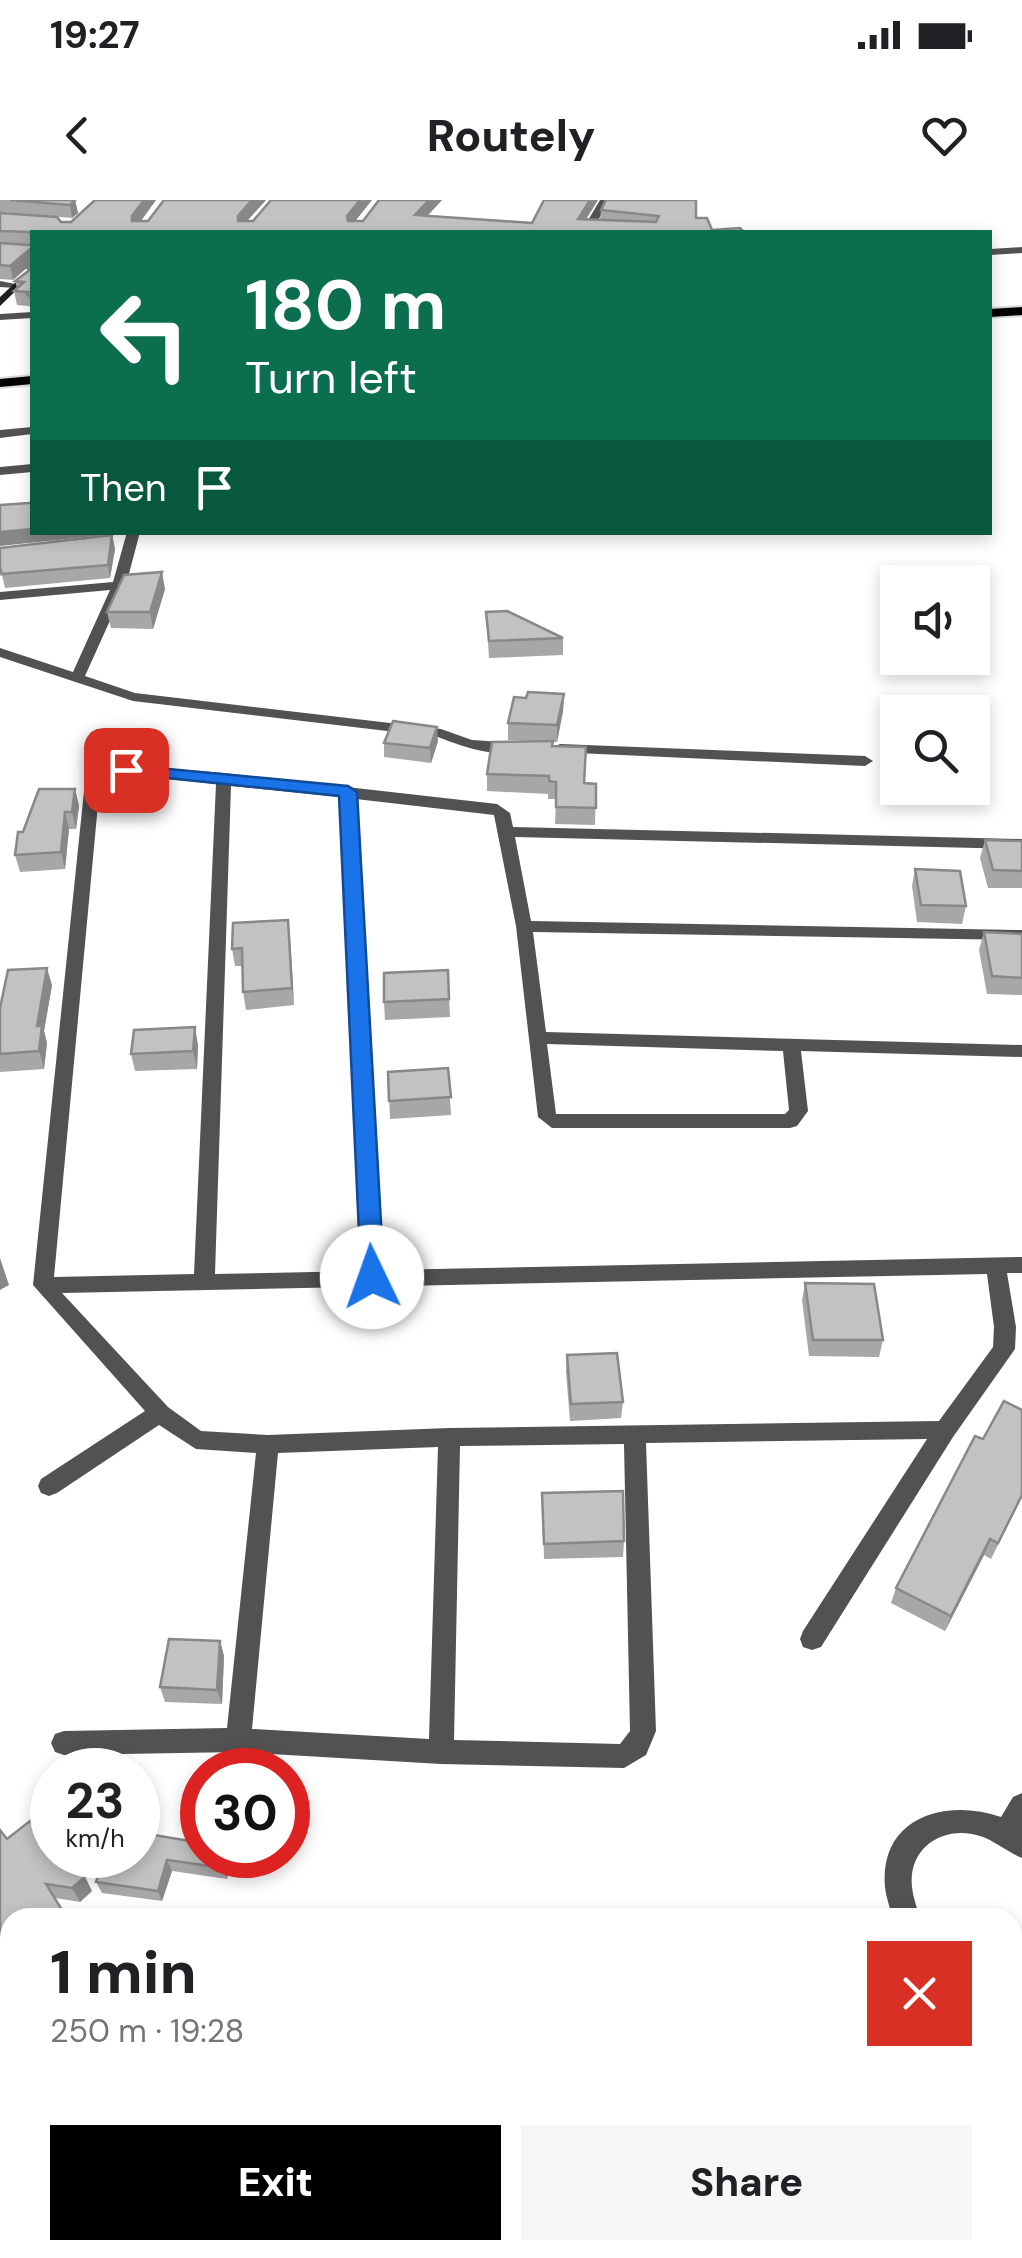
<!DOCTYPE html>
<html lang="en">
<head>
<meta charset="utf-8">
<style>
	body { margin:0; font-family:"DM Sans",sans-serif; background:#f6f6f6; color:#202124; height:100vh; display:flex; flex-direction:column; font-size:38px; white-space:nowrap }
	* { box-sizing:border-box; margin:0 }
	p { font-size:32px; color:#757577 }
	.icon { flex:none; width:55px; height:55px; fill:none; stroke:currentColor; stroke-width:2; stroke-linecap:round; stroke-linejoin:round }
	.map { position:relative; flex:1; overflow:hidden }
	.side { position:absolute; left:0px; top:1708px; width:1022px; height:352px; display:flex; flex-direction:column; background:#fff; border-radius:30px 30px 0 0; box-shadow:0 5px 15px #0003 }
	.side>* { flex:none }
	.banner { position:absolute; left:30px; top:30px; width:962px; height:305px; border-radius:0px; box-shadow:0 5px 15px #0003; background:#0b6e4f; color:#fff; overflow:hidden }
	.controls { position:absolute; left:880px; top:365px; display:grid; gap:20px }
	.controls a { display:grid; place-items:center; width:110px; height:110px; border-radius:0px; background:#fff; box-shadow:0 5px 15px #0003; font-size:50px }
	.speed { position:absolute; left:30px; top:1548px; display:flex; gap:20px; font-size:50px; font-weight:700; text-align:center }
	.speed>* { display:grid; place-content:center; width:130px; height:130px; border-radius:50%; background:#fff; box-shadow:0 5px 15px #0003; line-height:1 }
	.speed small { font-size:25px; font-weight:400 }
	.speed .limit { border:15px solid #d22; background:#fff; color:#111 }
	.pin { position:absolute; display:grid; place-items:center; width:85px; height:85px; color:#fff; margin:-42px; border-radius:20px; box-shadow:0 5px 15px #0006 }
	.me { position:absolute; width:110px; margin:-55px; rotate:357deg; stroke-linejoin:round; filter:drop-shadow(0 0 8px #0008) }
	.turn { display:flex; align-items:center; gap:35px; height:210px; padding:0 50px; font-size:45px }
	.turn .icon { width:130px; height:130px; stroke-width:2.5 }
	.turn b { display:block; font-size:70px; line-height:85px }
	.then { display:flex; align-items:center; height:95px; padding:0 50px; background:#0003; gap:20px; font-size:38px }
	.round { display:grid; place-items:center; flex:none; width:105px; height:105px; border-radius:0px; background:#f6f6f6 }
	.summary { display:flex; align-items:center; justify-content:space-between; height:170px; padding:0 50px }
	h1 { font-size:60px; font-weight:800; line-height:75px }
	.cta { display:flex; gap:20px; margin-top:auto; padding:20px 50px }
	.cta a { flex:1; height:115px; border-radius:0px; background:#000; color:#fff; font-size:40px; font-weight:800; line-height:115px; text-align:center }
	.cta a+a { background:#f6f6f6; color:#202124 }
	.status { display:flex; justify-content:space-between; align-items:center; height:70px; padding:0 50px; background:#fff; direction:ltr }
	.status svg { height:28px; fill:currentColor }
	header { display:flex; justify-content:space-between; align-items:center; height:130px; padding:0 50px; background:#fff; font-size:45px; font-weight:800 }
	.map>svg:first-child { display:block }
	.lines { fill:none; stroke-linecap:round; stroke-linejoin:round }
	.primary-casing { stroke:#dbdbdb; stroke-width:4 }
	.street { fill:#525252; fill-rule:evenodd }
	.secondary { fill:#1f1f1f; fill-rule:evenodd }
	.primary { fill:#000; fill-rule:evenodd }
	.wall { fill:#a7a7a7 }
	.shaded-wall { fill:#888 }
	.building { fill:#c2c2c2; stroke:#888; stroke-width:2.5 }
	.route { fill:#1a73e8; stroke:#114b97; stroke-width:2.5 }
</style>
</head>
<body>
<div class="status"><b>19:27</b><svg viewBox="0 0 49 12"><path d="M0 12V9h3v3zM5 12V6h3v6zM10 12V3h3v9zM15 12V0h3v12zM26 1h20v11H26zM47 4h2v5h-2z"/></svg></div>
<header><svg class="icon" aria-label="back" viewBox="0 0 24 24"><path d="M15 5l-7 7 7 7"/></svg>Routely<svg class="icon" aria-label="heart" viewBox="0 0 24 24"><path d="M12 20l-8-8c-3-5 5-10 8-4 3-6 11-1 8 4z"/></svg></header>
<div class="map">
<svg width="1022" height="2058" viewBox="0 0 1022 2058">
	<rect width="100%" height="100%" fill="#fff"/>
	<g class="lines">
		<g class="primary-casing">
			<g id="primary">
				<polygon points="1022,107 1022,115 990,117 990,109"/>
				<polygon points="32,176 32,184 0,187 0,179"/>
			</g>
		</g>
		<g class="street">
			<polygon points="600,0 610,0 591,32 581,32"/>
			<polygon points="1022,47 1022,53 990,55 990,49"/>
			<polygon points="0,81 21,85 16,88 0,87"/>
			<polygon points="32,112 32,118 0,120 0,114"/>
			<polygon points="32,227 32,234 0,238 0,230"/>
			<polygon points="32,264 32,272 0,275 0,267"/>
			<path d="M127 332H140L126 385 85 476 135 493 441 529 472 540 516 543 524 548C502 561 461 546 438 537L133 501 0 457V448L73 472 110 390 0 400V392L113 382Z"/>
			<path d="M97 529 104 533 102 563 224 573 497 604 510 613 513 627 1022 639V649L515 637 531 721 1022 730V740L533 732 546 832 1022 845V857L801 851 808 911 797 926 790 928H552L538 917 516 726 494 615 356 599 383 1070 1022 1057V1073H1007L1016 1127 1015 1149 953 1237 821 1447 812 1450 803 1447 800 1439 803 1431 927 1239 646 1243 656 1531 646 1555 624 1568 441 1564 238 1552 64 1555 55 1552 51 1543 55 1534 64 1531 227 1528 256 1253 196 1249 159 1225 57 1293 49 1296 41 1293 38 1286 41 1279 145 1211 33 1085 90 533ZM101 572 216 584 194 1074 54 1077ZM231 586 341 597 362 1071 215 1074ZM547 844 783 851 789 910 785 914H556ZM987 1074 994 1127 993 1147 939 1221 449 1228 268 1235 201 1231 168 1207 62 1093ZM624 1244 630 1531 620 1544 454 1540 460 1246ZM438 1247 429 1539 252 1529 278 1253Z"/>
			<polygon points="560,544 865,556 873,561 865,566 555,552 555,546"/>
			<path d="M1022 1593V1658C1005 1651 991 1637 972 1634 938 1628 908 1651 912 1687 913 1697 917 1708 920 1718H893C890 1708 886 1697 885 1687 879 1617 946 1598 1001 1617L1013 1597Z"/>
			<polygon points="1022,1745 1022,1774 1012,1778 1012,1749"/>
			<rect x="206" y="2050" width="30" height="8"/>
			<polygon points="762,2050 793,2050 790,2058 759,2058"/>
		</g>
		<polygon class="secondary" points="32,67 32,75 0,106 0,97"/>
		<use href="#primary" class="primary"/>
	</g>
	<g class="wall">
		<polygon points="0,0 75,0 78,13 72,18 0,12"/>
		<polygon points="95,0 156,0 141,21 148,21 164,0 266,0 247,21 372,0 355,21 363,21 379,0 442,0 427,16 532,23 598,0 586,20 600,20 601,10 696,18 712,30 744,32 32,32 32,110 29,106 17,105 14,91 17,88 15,81 28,71 27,68 30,65 13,80 0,79 0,13 61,22 71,22"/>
		<polygon points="112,335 115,349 110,378 5,388 2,375 0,376 0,348"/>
		<polygon points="165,389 153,429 111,428 107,412"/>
		<polygon points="486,412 563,438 563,455 489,458"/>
		<polygon points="564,494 563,511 557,542 553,542 553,546 584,583 596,584 595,625 555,624 556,599 548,599 548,594 487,591 487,574 545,541 508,540 508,523"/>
		<polygon points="438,541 431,563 384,557 384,543"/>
		<polygon points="75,589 79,606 76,629 69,629 65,669 20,672 15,655 23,632"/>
		<polygon points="985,640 1022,641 1022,688 988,688 980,658"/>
		<polygon points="915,669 966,706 962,724 917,722 912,686"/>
		<polygon points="288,720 294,805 246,810 243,792 242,766 235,766 232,749"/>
		<polygon points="984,732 1022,734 1022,795 987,794 979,750"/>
		<polygon points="448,770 450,817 385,820 384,802"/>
		<polygon points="52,785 44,831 47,843 44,869 0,872 0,808"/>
		<polygon points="198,845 197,869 135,871 131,854"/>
		<polygon points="448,868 451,915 390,919 388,872"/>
		<polygon points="805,1083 883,1140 879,1157 809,1156 802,1100"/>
		<polygon points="567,1155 623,1202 621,1218 570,1221 566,1172"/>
		<polygon points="1022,1210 1022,1297 991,1359 984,1355 945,1431 891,1403 896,1388 983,1239"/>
		<polygon points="542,1293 624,1341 623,1357 544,1359"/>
		<polygon points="220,1441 224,1456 222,1504 165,1502 160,1487"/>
		<polygon points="7,1639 52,1651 85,1677 92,1691 80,1702 55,1698 10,1718 10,1818 0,1826"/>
		<polygon points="105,1655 231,1658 227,1679 172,1671 162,1701 102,1693 96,1682"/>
	</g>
	<g class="shaded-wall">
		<polygon points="75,0 78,13 72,18 70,5"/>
		<polygon points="144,0 156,0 134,30 132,16"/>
		<polygon points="252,0 266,0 239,30 238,16"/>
		<polygon points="360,0 372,0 348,30 347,16"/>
		<polygon points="429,0 442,0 416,28 415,15"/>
		<polygon points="590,0 598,0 577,32 578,19"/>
		<polygon points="29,50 32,63 13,80 10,66"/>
		<polygon points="32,329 32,332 123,333 0,346 0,332"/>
		<polygon points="112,335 115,349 110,378 108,365"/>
		<polygon points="162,372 165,389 153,429 150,412"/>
		<polygon points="564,494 563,511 557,542 557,525"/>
		<polygon points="437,527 438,541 431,563 430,548"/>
		<polygon points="75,589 79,606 76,629 72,612"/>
		<polygon points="65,612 69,629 65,669 61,652"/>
		<polygon points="288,720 290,737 294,805 292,788"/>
		<polygon points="47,768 52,785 44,831 47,843 44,869 39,851 37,826"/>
		<polygon points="195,827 198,845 197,869 193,851"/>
		<polygon points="0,1058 9,1085 0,1090"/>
		<polygon points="990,1339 984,1355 945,1431 951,1416"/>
		<polygon points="220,1441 224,1456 222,1504 217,1490"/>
		<polygon points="226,1655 230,1655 231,1658 227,1679 224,1668"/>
		<polygon points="167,1660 172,1671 162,1701 158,1691"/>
		<polygon points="85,1677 92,1691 80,1702 72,1688"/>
		<polygon points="5,1802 10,1803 10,1818 0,1826 0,1806"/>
		<polygon points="0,1943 10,1959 10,1973 0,1982"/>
	</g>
	<g class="building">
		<polygon points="10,0 75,0 70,5"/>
		<polygon points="95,0 144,0 132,16 132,21 148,21 164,0 252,0 238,16 238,21 253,21 271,0 360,0 347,16 348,21 363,21 379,0 429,0 415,15 532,23 544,0 590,0 578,19 656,22 659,16 601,10 606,0 696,0 696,18 707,18 712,30 740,28 744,32 32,32 32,40 30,32 0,31 0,13 57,17 61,22 71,22"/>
		<polygon points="32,42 32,60 29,50 10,66 0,65 0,43 29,45"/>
		<polygon points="32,62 32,98 27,94 29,92 14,91 24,82 15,81 31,69 27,68"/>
		<polygon points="32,302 32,329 0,332 0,305 29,303"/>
		<polygon points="112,335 108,365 2,374 0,368 0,348"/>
		<polygon points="162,372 150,412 107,412 124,375"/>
		<polygon points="507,411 563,438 489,441 486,412"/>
		<polygon points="528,492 564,494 557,525 508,523 514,497 526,498"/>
		<polygon points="393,521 437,527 430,548 384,543"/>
		<polygon points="553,541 552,546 586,547 584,583 596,584 596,608 556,607 556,582 549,581 549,576 487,574 492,542"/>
		<polygon points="39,589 75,589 72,612 65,612 61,652 15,655 18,632 23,632"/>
		<polygon points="985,640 1022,641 1022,671 993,670"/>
		<polygon points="915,669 960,671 966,706 921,705"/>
		<polygon points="288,720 292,788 243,792 242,748 232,749 233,723"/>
		<polygon points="984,732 1022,734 1022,778 992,776"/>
		<polygon points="47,768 37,826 42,826 39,851 0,854 0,808 8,770"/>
		<polygon points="448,770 449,799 384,802 384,773"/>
		<polygon points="195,827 193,851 131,854 134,830"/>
		<polygon points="448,868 451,897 389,901 388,872"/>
		<polygon points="805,1083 874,1084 883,1140 813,1140"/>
		<polygon points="617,1153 623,1202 571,1204 567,1155"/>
		<polygon points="1004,1201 1022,1210 1022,1295 998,1343 990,1339 951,1416 896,1388 975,1236 983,1239"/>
		<polygon points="623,1291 624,1341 544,1344 542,1293"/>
		<polygon points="169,1439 220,1441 217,1490 160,1487"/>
		<polygon points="30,1621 52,1651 52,1655 67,1655 85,1677 72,1688 46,1684 67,1718 10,1718 10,1803 7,1805 5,1802 0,1806 0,1630 7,1639"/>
		<polygon points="142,1633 202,1643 202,1655 226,1655 224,1668 167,1660 158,1691 96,1682 105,1655 138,1655 138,1642"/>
		<polygon points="0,1948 6,1957 0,1962"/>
		<polygon points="77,2050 183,2050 182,2053 200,2054 200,2058 76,2058"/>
		<rect x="291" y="2050" width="84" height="8"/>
	</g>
	<polygon class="route" points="126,565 348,586 357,592 384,1077 381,1084 372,1086 361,1077 339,596 120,573 120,566"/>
</svg>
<div class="controls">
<a><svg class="icon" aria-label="sound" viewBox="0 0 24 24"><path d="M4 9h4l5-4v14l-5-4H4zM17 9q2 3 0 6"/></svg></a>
<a><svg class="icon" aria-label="search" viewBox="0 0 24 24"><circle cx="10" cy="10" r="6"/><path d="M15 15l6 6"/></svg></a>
</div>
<div class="speed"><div>23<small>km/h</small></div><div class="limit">30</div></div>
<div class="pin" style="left:126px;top:570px;background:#d93025"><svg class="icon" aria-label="arrive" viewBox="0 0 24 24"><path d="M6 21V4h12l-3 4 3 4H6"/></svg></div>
<svg class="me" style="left:372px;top:1077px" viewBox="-20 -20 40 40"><circle r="19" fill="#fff"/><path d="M0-13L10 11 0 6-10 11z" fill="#1a73e8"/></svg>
<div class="banner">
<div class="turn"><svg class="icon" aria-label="left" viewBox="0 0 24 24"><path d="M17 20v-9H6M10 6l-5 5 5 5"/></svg><div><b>180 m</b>Turn left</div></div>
<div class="then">Then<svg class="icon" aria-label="arrive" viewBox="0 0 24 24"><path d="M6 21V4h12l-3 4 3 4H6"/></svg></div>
</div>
<section class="side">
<div class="summary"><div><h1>1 min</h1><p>250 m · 19:28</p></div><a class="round" style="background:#d93025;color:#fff"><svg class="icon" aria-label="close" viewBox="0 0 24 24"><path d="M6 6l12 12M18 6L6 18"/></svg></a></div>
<div class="cta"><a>Exit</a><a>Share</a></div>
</section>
</div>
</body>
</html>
